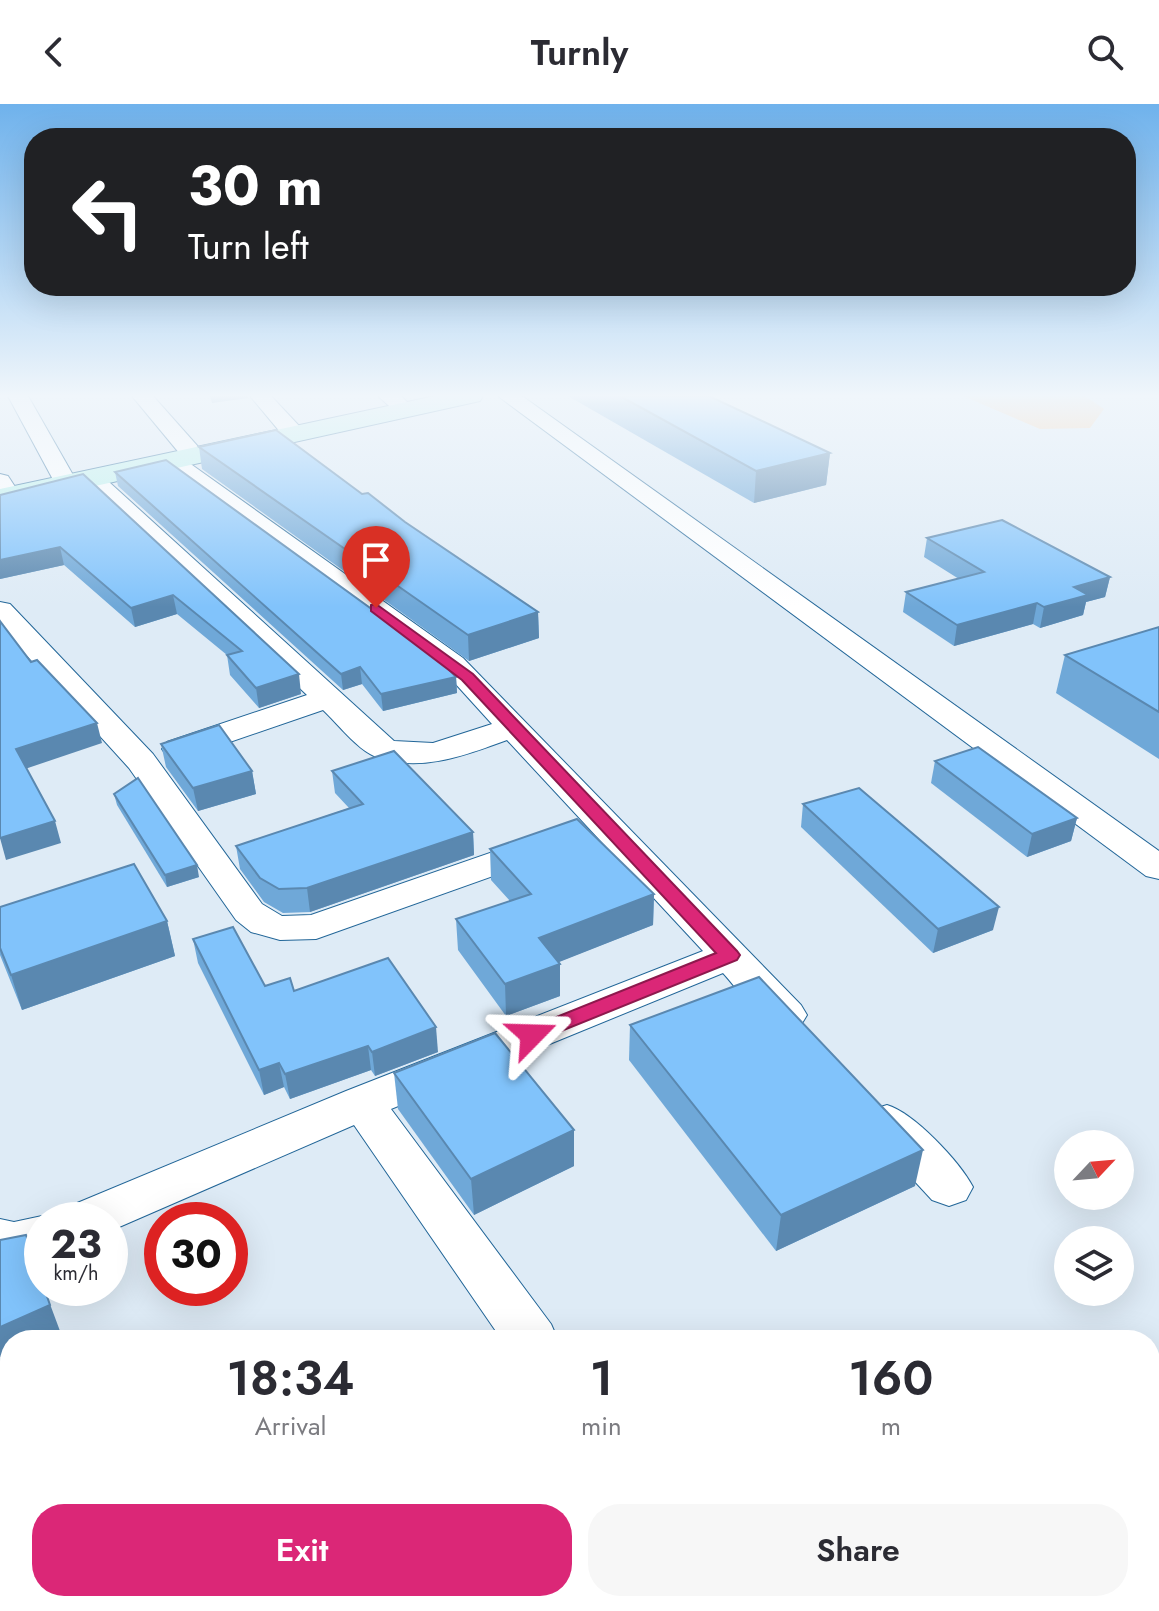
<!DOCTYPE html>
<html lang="en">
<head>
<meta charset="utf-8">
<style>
	body { margin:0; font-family:Jost,sans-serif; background:#f7f7f7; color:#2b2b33; height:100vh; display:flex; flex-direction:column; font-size:30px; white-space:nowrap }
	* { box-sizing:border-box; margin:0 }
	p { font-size:26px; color:#7c7c81 }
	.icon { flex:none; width:44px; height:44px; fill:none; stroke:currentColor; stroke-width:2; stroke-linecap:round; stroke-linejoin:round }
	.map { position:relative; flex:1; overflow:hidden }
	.panel { position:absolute; left:0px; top:1226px; width:1160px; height:282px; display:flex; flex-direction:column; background:#fff; border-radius:32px 32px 0 0; box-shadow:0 8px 32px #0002 }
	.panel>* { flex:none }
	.banner { position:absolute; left:24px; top:24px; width:1112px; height:168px; border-radius:32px; box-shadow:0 8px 32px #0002; background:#202124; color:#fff; overflow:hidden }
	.needle { width:52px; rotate:64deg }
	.fabs { position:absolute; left:1054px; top:1026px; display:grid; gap:16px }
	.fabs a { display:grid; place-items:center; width:80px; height:80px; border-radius:50%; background:#fff; box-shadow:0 8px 32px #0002; font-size:40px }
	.speed { position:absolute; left:24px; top:1098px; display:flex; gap:16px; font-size:40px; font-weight:700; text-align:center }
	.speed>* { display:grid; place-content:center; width:104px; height:104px; border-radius:50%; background:#fff; box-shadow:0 8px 32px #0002; line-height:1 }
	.speed small { font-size:20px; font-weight:400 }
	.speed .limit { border:12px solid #d22; background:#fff; color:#111 }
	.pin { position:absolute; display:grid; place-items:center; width:68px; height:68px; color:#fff; margin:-82px -34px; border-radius:50% 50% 50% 0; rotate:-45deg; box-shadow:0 0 8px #0007 }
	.pin .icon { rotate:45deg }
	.me { position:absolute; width:88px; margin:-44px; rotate:68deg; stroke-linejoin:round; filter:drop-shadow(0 0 6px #0008) }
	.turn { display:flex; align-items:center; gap:28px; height:168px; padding:0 32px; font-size:36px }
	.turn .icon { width:104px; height:104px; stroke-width:2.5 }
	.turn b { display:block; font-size:56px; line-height:68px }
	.eta { display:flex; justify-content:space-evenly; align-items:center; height:136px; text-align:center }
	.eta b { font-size:48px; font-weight:600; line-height:56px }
	.button { display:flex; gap:16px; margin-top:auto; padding:16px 32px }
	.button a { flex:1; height:92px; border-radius:32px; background:#db2777; color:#fff; font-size:32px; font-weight:600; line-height:92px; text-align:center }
	.button a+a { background:#f7f7f7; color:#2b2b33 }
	header { display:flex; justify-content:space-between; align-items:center; height:104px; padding:0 32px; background:#fff; font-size:36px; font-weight:600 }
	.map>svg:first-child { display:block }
	.green { fill:#fdca9a }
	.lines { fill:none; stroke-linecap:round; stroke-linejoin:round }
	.minor-casing { stroke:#226698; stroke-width:2 }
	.secondary-casing { stroke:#226698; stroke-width:2 }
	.minor { fill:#fff; fill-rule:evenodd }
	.secondary { fill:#bcf2ed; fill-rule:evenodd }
	.wall { fill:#6fa8d8 }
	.shaded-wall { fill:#5a88b0 }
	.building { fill:#81c3fb; stroke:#5a88b0; stroke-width:2 }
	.route { fill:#db2777; stroke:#8e194d; stroke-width:2 }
</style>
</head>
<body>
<header><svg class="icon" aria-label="back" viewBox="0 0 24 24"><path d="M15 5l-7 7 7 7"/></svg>Turnly<svg class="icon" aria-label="search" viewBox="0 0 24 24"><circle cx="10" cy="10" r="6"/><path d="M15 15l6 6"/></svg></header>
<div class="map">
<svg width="1159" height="1507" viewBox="0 0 1159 1507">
	<rect width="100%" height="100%" fill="#deebf6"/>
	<polygon class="green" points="963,292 1085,292 1104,305 1090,324 1040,325"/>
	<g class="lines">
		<g class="minor-casing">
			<g id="minor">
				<polygon points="8,292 28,292 77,378 73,383 57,383"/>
				<polygon points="132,292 153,292 201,346 204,351 201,356 185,356"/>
				<polygon points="250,292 271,292 302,325 305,330 302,335 286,335"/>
				<polygon points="378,292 401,292 415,306 412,310 398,310"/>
				<polygon points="498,292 522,292 1159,747 1159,775 1146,772"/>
				<path d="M170 349 178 351 463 554 801 901 807 911 801 921C766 931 744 892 723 869L391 1005 551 1220 558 1236H502L354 1021 110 1127V1116H63L70 1102 346 987 703 847 507 636C466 651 418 670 374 652 356 644 338 620 323 606L189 652 178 655 167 652 162 645 167 638 307 591 82 378 79 373 82 368H98L394 637 433 639 492 620 443 566 162 361 159 356Z"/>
				<polygon points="0,370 8,372 21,392 17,397 9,399 0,396"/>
				<polygon points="0,498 10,500 153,650 262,800 282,812 311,811 536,733 549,736 554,744 549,752 316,835 280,836 251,828 236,816 129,664 0,522"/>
				<path d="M887 1001C914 1009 959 1057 973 1083L966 1096 949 1102 932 1096 871 1030 864 1018 871 1006Z"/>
				<polygon points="42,1112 54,1116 42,1116 42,1152 14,1158 0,1155 0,1115 14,1118"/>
				<polygon points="689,1498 754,1498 758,1507 693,1507"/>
			</g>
		</g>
		<g class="secondary-casing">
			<polygon id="secondary" points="435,292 483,292 480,297 471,299 0,403 0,385"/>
		</g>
		<use href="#minor" class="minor"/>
		<use href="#secondary" class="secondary"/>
	</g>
	<g class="wall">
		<polygon points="568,292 709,292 830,349 826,381 754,399"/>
		<polygon points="199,343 362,390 538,508 539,534 469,557 202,365"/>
		<polygon points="115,368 456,573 457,589 383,607 362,580 343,586 118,382"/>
		<polygon points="83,370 301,590 259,604 230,571 227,551 177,510 135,523 64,461 0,475 0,391"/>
		<polygon points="927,434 1110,473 1105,493 1086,498 1083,511 1040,524 1033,520 954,542 903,508 906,488 959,475 924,453"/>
		<polygon points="1159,523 1159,655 1056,589 1065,551"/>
		<polygon points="161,640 252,667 256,690 198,707 166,663"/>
		<polygon points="935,657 1077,714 1071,737 1027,753 931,679"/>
		<polygon points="332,667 473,728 474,751 310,808 283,809 264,798 240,765 236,742 349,704 335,689"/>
		<polygon points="114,690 199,773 167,783 117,701"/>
		<polygon points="803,700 993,826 933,849 801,723"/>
		<polygon points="490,745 654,790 653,821 558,858 560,892 506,912 458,846 456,815 510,797 491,776"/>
		<polygon points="0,803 167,817 175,852 22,906 0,851"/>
		<polygon points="193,835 265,882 294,887 438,948 375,972 371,966 290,995 284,983 264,991 198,859"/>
		<polygon points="630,921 915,1082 776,1147 629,956"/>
		<polygon points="394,969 574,1062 474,1111 398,1005"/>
	</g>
	<g class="shaded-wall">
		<polygon points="210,292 248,292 248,294 212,299"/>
		<polygon points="830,349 826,381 754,399 756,367"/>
		<polygon points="60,443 64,461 0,475 0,456"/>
		<polygon points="1110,473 1105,493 1086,498 1083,511 1040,524 1044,503 1074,483"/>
		<polygon points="173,491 177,510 135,523 131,504"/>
		<polygon points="1037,499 1033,520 954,542 957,521"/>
		<polygon points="538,508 539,534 469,557 468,531"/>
		<polygon points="360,563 362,580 343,586 341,570"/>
		<polygon points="299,570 301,590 259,604 256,584"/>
		<polygon points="456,573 457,589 383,607 381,590"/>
		<polygon points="97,619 102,639 22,666 16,645"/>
		<polygon points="252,667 256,690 198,707 193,684"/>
		<polygon points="1077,714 1071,737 1027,753 1032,730"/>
		<polygon points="55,717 61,739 6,756 0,734"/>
		<polygon points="473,728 474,751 310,808 307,784"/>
		<polygon points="197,761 199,773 167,783 165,771"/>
		<polygon points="654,790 653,821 539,866 539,834"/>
		<polygon points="999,803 993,826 933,849 938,825"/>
		<polygon points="167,817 175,852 22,906 11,871"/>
		<polygon points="560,860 560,892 506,912 505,880"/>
		<polygon points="436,923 438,948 375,972 372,948"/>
		<polygon points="368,942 371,966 290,995 285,970"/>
		<polygon points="279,959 284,983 264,991 259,966"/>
		<polygon points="574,1026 574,1062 474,1111 471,1075"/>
		<polygon points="923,1046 915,1082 776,1147 781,1111"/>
		<polygon points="44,1184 60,1227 38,1236 10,1236 10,1248 0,1253 0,1223"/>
		<polygon points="0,1361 5,1373 0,1376"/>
	</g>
	<g class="building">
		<polygon points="620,292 709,292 830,349 756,367"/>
		<polygon points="276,326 362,390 368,389 405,418 538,508 468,531 199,343"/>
		<polygon points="166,356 435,551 456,573 381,590 360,563 341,570 115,368"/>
		<polygon points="83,370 299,570 256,584 227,551 242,547 173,491 131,504 60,443 0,456 0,391"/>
		<polygon points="1002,416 1110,473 1074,483 1088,491 1044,503 1037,499 957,521 906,488 984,468 927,434"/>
		<polygon points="0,517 31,558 37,556 97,619 16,645 55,717 0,734"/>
		<polygon points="1159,523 1159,608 1065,551"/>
		<polygon points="219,621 252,667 193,684 161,640"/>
		<polygon points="978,643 1077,714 1032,730 935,657"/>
		<polygon points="394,647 473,728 307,784 279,785 260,774 236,742 363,700 332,667"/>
		<polygon points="138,674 197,761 165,771 114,690"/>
		<polygon points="859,684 999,803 938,825 803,700"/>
		<polygon points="577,715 654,790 539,834 560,860 505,880 456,815 531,790 490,745"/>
		<polygon points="134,760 167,817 11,871 0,844 0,803"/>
		<polygon points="233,823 265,882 290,874 294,887 388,854 436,923 372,948 368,942 285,970 279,959 259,966 193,835"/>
		<polygon points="759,873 923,1046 781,1111 630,921"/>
		<polygon points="495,929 574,1026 471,1075 394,969"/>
		<polygon points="26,1131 42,1177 42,1184 44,1184 50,1201 0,1223 0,1136"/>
		<polygon points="779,1498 794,1498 801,1507 768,1507"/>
	</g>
	<linearGradient id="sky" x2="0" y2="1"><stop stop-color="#6fb2ec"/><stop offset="0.58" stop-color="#f0f6fb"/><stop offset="1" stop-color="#f0f6fb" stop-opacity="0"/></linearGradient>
	<rect width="1159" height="503" fill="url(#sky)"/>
	<polygon class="route" points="376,500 473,570 737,847 740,851 737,856 539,936 524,936 521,931 524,926 716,849 462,576 371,507 371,501"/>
</svg>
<div class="fabs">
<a><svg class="needle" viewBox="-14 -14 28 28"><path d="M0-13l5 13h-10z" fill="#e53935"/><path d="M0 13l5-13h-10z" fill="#7c7c81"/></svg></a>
<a><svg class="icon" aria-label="layers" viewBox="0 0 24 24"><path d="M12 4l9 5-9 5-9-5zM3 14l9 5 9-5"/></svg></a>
</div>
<div class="speed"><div>23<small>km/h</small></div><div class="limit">30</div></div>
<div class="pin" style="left:376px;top:504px;background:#d93025"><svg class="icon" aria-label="arrive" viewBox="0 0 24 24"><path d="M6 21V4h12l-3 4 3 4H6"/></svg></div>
<svg class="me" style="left:532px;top:931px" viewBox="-20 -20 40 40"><path d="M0-17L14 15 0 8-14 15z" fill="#db2777" stroke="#fff" stroke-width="4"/></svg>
<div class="banner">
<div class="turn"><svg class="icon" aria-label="left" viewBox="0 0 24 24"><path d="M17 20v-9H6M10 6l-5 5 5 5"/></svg><div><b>30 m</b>Turn left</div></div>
</div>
<section class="panel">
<div class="eta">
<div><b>18:34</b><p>Arrival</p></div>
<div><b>1</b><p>min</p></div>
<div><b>160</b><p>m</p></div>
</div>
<div class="button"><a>Exit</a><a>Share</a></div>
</section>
</div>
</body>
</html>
